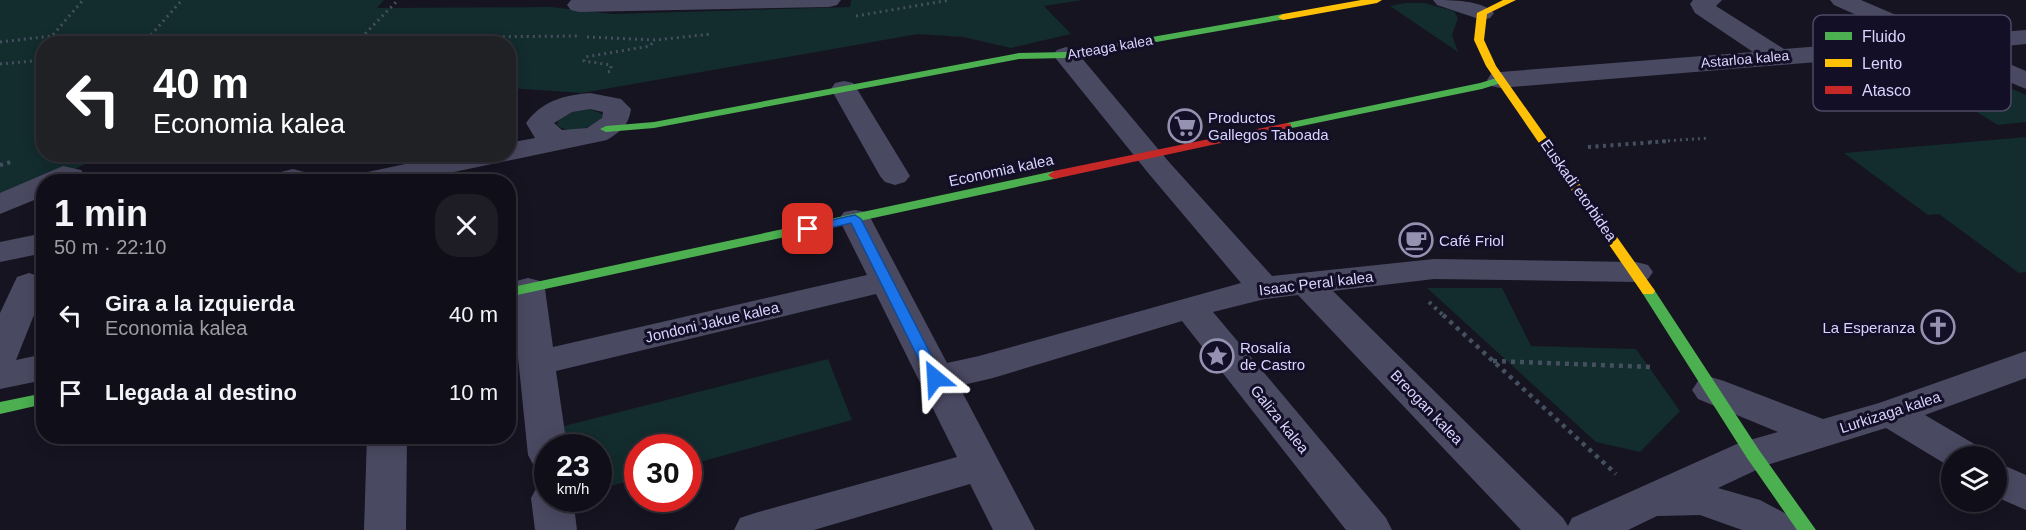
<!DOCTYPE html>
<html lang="es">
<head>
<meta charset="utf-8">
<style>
	body { margin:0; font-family:Helvetica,sans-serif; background:#1e1d26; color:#f1f3f6; height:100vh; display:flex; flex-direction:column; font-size:22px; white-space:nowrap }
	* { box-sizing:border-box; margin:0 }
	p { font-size:20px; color:#9c9ca2 }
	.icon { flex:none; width:33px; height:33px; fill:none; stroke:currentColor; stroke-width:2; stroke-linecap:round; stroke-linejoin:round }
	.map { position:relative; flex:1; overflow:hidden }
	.details { position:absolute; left:36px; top:174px; width:480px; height:270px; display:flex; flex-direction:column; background:#100f19; border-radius:24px; box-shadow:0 3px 15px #0003,0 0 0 2px #302f38 }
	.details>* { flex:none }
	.hud { position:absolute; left:36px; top:36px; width:480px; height:126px; border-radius:24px; box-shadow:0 3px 15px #0003,0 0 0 2px #302f38; background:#202124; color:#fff; overflow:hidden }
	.fabs { position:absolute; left:1941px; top:446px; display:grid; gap:12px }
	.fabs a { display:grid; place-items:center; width:66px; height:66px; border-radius:50%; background:#100f19; box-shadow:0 3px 15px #0003,0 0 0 2px #302f38; font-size:30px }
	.speed { position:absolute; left:534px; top:434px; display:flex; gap:12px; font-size:30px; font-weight:700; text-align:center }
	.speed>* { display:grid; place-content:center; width:78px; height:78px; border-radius:50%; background:#100f19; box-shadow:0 3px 15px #0003,0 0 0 2px #302f38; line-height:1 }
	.speed small { font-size:15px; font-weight:400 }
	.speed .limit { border:9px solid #d22; background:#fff; color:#111 }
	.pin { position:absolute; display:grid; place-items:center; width:51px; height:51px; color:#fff; margin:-26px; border-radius:12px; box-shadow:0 3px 9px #0006 }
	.me { position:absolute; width:66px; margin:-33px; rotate:333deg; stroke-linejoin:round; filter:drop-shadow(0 0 4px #0008) }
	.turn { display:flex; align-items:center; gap:21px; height:126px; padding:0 18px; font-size:27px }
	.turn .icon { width:78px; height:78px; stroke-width:2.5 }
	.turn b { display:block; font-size:42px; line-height:51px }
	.round { display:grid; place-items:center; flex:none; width:63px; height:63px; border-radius:24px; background:#1e1d26 }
	.summary { display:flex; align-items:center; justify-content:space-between; height:102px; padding:0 18px }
	h1 { font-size:36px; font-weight:800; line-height:45px }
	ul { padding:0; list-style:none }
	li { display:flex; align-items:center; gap:18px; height:78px; padding:0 18px }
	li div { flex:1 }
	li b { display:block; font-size:22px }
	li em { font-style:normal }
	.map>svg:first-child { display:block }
	.green { fill:#132c2d }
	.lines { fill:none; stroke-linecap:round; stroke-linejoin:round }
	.path-far2 { stroke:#44505f; stroke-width:3; stroke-dasharray:2 4; stroke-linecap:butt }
	.path-far1 { stroke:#44505f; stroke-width:4; stroke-dasharray:3 4.5; stroke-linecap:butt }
	.path { stroke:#44505f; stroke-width:4.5; stroke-dasharray:4 5; stroke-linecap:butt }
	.street { fill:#4a4962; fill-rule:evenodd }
	.fast { fill:#4caf50; fill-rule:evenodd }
	.slow { fill:#ffc107; fill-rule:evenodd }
	.jam { fill:#c62828; fill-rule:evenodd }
	.route { fill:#1a73e8; stroke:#114b97; stroke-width:1.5 }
	.labels { text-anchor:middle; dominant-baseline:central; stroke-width:6; stroke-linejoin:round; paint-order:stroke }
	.far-street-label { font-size:14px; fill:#d9d4ff; stroke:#130f26 }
	.poi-label { font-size:15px; fill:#d9d4ff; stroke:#130f26; text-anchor:start }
	.street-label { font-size:15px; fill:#d9d4ff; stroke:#130f26 }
	.key { fill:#130f26; stroke:#4e4a67; stroke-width:1.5 }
	.key-label { font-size:16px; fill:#d9d4ff }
</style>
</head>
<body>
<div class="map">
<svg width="2026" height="530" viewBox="0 0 2026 530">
	<rect width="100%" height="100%" fill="#161421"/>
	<g class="green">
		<polygon points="0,0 384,0 377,8 551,7 612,14 850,7 851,0 1083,0 1044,6 1071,34 1011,48 963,37 918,34 582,93 509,88 508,44 44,44 44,154 105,155 49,181 44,182 0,205"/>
		<polygon points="1405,3 1424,3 1454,11 1458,18 1452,35 1458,52 1390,6"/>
		<polygon points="1948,61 2026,95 2026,122 1998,125 1901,65"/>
		<path d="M588 108 602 114V118C590 128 571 136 557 125 559 111 576 111 588 108Z"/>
		<polygon points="2026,137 2026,272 2019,273 1939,214 1928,215 1844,153"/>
		<polygon points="1427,288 1502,288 1531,346 1636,349 1680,411 1640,452 1596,442"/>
		<polygon points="828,359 852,420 689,465 688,447 638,447 637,479 599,489 598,447 566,447 564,426"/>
	</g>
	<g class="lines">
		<g class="path-far2">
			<polyline points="856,16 950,0"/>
			<polyline points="587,37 656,40 711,34"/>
			<polyline points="361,38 398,0"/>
			<polyline points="0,42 52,36 83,0"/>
			<polyline points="143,44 182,0"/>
			<polyline points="263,44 361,38 577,36"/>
			<polyline points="0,64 44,60"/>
			<polyline points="608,72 611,71 611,65 584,61 585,57 650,46 655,40"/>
			<polyline points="1650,142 1710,138"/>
		</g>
		<g class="path-far1">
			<polyline points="1588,147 1670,141"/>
			<polyline points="0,165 11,162"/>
			<polyline points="1429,302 1445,317"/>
		</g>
		<g class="path">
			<polyline points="1443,315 1616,474"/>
			<polyline points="1493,361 1653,367"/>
		</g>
		<g class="street">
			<polygon points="571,0 841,0 837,5 829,7 579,12 571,10 567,5"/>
			<path d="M1433 0C1451 0 1482 0 1494 13L1490 18 1482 20 1437 5Z"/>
			<polygon points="1693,0 1722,0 1716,6 1784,49 1910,39 1834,5 1830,0 1861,0 1945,36 2026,30 2026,44 1974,49 2026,71 2026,89 1938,52 1500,88 1491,86 1487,80 1491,74 1500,72 1753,52 1695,13 1690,4"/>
			<polygon points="1066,47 1075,50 1169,162 1272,276 1434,259 1636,262 1648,265 1653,272 1648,279 1636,282 1434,279 1333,291 1563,518 1568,526 1572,518 1739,443 1778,432 1698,399 1692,390 1698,381 1711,377 1724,381 1823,419 1879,403 2026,351 2026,378 1925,415 1976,445 1982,456 1952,456 1952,468 1886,428 1767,465 1718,488 1760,500 1794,518 1800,530 1742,530 1700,515 1657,516 1628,530 1521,530 1298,295 1265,299 1213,312 1386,518 1392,530 1346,530 1182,321 993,378 959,386 1035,530 993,530 970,484 814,530 734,530 740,518 755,513 957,457 876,294 556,371 567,447 548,447 548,470 534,466 528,455 511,289 516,281 528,278 540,281 545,289 553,347 867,275 839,219 844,212 855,210 866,212 871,219 947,363 979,356 1241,283 1149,174 1057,60 1053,55 1057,50"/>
			<polygon points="844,81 853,83 857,89 910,176 905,182 895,185 885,182 880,176 831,89 835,83"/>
			<path d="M590 93 621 99 631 109C629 125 620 132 607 140L406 182H345L349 176 452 154H508V143L535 138 526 123C542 101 564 95 590 93ZM590 109 603 112 602 118 587 128 562 130 554 123 572 112Z"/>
			<polygon points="63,166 81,170 86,176 83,182 44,182 44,196 0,214 0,193"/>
			<polygon points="293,169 304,172 308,178 307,182 260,182 264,176"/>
			<polygon points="44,233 44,253 0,262 0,242"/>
			<polygon points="29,273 41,277 44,280 44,290 16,360 44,354 44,380 0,389 0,313 17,277"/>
			<polygon points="367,436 407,436 406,530 364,530"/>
			<polygon points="1996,462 2026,475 2026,510 1996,497"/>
			<polygon points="548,483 548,498 573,498 577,530 535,530 531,498 537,487"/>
		</g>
		<g class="fast">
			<polygon points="1283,14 1288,17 1286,19 1066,58 1019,59 654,128 606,132 600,129 606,126 654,122 1019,53 1066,52"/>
			<polygon points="1500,77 1504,78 1504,82 1482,89 1287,129 1281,126 1287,123 1480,83"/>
			<polygon points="1054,171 1058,172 1060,175 1058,178 508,297 508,288"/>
			<polygon points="1648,287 1653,288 1759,450 1816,530 1797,530 1747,458 1641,291"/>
			<polygon points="44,393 44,404 0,414 0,402"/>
		</g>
		<g class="slow">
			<polygon points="1361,0 1382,0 1377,3 1283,20 1278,17 1283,14"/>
			<polygon points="1503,0 1516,0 1487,14 1484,40 1496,66 1653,288 1655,291 1653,294 1643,294 1486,66 1474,40 1477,13"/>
		</g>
		<polygon class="jam" points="1287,123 1291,124 1291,128 1054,179 1048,175 1054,171"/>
	</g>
	<polygon class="route" points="855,215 861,219 943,378 941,382 930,382 928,378 851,223 808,233 802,229 804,226"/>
	<defs>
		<g id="supermarket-ring" transform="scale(1.725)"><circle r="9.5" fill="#130f26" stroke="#9591b1" stroke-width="1.5"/><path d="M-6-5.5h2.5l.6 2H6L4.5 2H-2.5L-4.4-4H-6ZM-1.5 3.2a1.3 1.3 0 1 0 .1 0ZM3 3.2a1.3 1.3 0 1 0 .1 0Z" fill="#9591b1"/></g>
		<g id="cafe-ring" transform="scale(1.725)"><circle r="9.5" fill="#130f26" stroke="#9591b1" stroke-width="1.5"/><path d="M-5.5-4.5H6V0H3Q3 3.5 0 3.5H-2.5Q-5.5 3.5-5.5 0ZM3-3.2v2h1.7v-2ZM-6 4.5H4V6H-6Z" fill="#9591b1"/></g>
		<g id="church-ring" transform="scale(1.725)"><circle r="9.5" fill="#130f26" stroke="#9591b1" stroke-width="1.5"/><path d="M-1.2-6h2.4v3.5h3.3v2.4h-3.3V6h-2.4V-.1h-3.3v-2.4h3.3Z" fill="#9591b1"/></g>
		<g id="sight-ring" transform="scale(1.725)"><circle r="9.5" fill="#130f26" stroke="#9591b1" stroke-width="1.5"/><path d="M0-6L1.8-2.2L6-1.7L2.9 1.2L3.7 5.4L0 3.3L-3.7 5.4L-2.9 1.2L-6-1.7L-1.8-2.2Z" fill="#9591b1"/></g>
	</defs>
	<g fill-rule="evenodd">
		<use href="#supermarket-ring" x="1185" y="126"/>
		<use href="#cafe-ring" x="1416" y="240"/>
		<use href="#church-ring" x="1938" y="327"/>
		<use href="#sight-ring" x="1217" y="356"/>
	</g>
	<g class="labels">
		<g class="far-street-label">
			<text transform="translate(1110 47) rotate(-10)">Arteaga kalea</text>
			<text transform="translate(1745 59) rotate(-5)">Astarloa kalea</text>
		</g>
		<g class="poi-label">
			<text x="1208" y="117">Productos<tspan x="1208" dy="17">Gallegos Taboada</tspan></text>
			<text x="1439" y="240">Café Friol</text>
			<text x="1915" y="327" text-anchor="end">La Esperanza</text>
			<text x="1240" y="347">Rosalía<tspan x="1240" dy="17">de Castro</tspan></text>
		</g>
		<g class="street-label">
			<text transform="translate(1001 170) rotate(-12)">Economia kalea</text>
			<text transform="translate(1579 190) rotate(55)">Euskadi etorbidea</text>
			<text transform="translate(1316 283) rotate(-7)">Isaac Peral kalea</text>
			<text transform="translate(712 322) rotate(-13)">Jondoni Jakue kalea</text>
			<text transform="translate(1427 407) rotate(46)">Breogan kalea</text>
			<text transform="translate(1890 412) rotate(-18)">Lurkizaga kalea</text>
			<text transform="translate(1280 419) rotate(51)">Galiza kalea</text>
		</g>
	</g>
	<rect x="1813" y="15" width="198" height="96" rx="9" class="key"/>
	<rect x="1825" y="32" width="27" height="8" fill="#4caf50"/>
	<rect x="1825" y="59" width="27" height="8" fill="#ffc107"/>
	<rect x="1825" y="86" width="27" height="8" fill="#c62828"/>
	<g class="key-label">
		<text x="1862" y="42">Fluido</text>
		<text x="1862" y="69">Lento</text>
		<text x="1862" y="96">Atasco</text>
	</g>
</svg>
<div class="fabs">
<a><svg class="icon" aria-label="layers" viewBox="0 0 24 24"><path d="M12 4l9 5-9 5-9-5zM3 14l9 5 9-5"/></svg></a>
</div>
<div class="speed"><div>23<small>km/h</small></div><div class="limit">30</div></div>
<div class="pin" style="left:808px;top:229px;background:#d93025"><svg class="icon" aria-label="arrive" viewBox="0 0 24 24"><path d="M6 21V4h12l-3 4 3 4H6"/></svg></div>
<svg class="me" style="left:935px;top:378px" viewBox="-20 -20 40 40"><path d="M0-17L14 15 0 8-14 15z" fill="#1a73e8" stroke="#fff" stroke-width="4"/></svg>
<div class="hud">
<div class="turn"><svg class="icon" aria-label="left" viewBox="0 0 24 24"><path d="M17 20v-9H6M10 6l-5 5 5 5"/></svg><div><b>40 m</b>Economia kalea</div></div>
</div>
<section class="details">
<div class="summary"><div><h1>1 min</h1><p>50 m · 22:10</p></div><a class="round"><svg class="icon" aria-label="close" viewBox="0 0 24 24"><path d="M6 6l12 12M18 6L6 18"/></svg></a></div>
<ul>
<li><svg class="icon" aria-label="left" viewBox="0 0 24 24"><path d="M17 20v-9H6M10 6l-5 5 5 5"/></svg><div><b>Gira a la izquierda</b><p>Economia kalea</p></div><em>40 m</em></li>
<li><svg class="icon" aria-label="arrive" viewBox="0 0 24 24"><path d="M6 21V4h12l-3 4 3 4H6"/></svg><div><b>Llegada al destino</b></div><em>10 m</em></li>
</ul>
</section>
</div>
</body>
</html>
